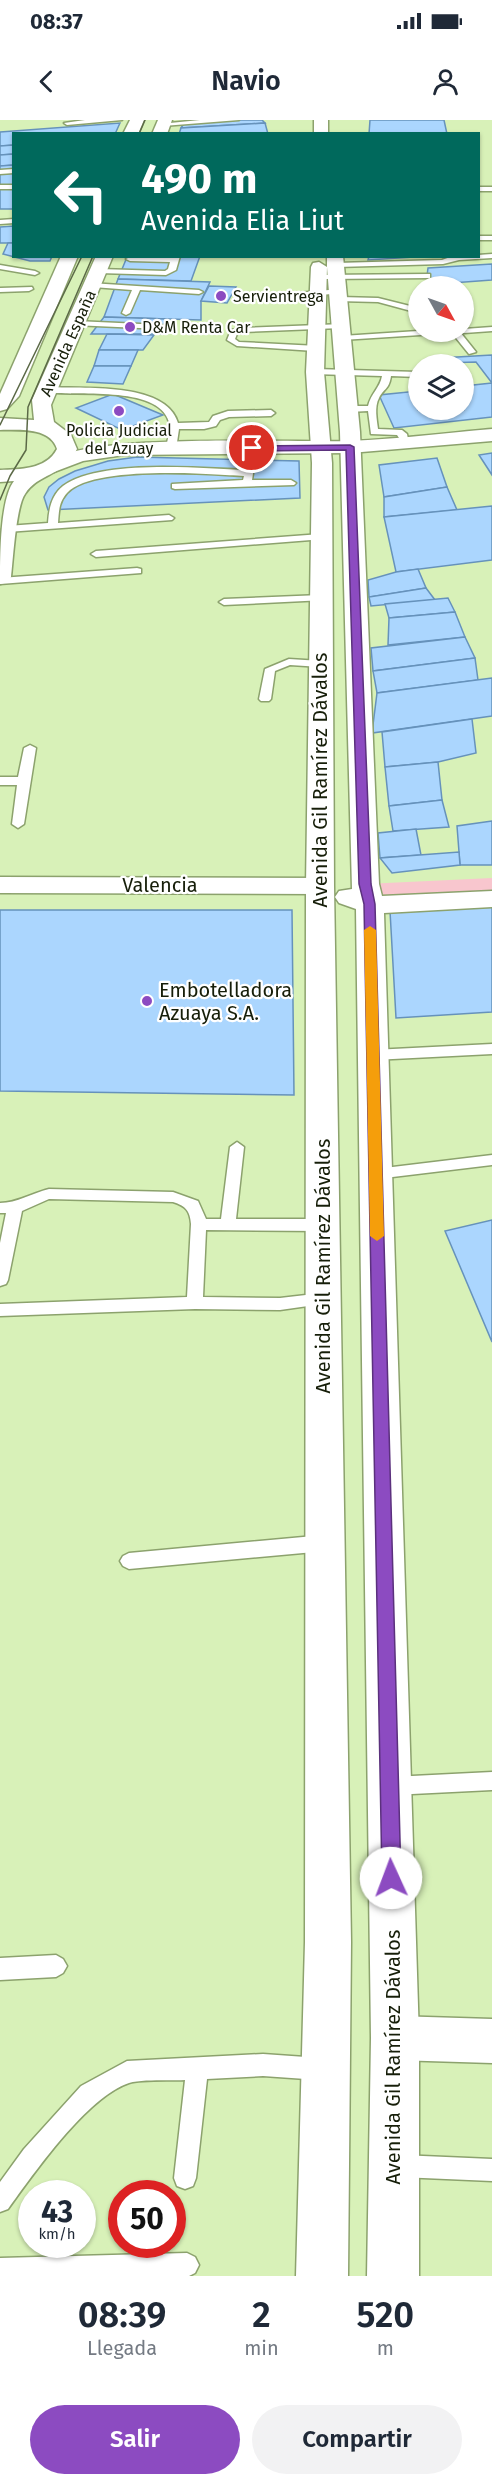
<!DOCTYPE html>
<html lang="es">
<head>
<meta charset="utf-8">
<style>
	body { margin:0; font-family:"Fira Sans",sans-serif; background:#f2f2f3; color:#1f2937; height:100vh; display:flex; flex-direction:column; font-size:22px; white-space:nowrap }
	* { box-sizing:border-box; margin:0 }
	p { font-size:20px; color:#747a83 }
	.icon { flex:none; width:33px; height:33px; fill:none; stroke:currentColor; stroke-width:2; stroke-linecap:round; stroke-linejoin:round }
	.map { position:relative; height:2156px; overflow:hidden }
	.sheet { display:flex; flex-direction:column; background:#fff; flex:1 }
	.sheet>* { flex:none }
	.top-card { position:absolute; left:12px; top:12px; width:468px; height:126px; border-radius:0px; box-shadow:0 2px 4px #0004; background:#00695c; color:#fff; overflow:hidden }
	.needle { width:39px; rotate:130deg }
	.buttons { position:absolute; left:408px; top:156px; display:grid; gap:12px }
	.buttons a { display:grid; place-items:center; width:66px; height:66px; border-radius:50%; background:#fff; box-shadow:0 2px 4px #0004; font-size:30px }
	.speed { position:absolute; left:18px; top:2060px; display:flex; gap:12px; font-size:30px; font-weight:700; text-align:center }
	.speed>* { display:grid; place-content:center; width:78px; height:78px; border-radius:50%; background:#fff; box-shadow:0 2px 4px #0004; line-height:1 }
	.speed small { font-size:15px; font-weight:400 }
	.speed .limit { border:9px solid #d22; background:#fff; color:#111 }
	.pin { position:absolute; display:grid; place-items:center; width:51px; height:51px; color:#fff; margin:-26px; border:3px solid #fff; border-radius:50%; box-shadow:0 2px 6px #0007 }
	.me { position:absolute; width:66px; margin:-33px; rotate:358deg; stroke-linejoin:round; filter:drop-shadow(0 0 4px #0008) }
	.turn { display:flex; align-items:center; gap:21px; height:126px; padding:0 30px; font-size:27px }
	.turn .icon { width:78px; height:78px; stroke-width:2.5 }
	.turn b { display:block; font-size:42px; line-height:51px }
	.eta { display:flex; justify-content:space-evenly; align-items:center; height:102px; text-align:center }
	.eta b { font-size:36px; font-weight:600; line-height:42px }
	.cta { display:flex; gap:12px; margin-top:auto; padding:12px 30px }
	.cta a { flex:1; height:69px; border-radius:36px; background:#8c4bc1; color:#fff; font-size:24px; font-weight:600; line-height:69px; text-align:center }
	.cta a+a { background:#f2f2f3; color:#1f2937 }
	.status { display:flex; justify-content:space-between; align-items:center; height:42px; padding:0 30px; background:#fff; direction:ltr }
	.status svg { height:16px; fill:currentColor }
	header { display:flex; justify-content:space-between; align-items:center; height:78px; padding:0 30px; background:#fff; font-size:27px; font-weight:600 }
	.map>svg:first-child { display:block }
	.green { fill:#f8c6ce }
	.building { fill:#abd6fe; stroke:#6692bb; stroke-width:1.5 }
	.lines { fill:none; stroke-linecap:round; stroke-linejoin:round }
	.service-casing { stroke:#8ca26d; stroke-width:3 }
	.minor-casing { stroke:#8ca26d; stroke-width:3 }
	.tertiary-casing { stroke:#8ca26d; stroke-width:3 }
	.secondary-casing { stroke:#8ca26d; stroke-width:3 }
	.service { fill:#fff; fill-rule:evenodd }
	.minor { fill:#fff; fill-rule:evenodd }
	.tertiary { fill:#fff; fill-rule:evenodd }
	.secondary { fill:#fff; fill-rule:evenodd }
	.tram { stroke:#5b6947; stroke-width:1.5 }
	.route { fill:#8c4bc1; stroke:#5b317d; stroke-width:1.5 }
	.slow { fill:#f59e0b }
	.poi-dot { fill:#8c4bc1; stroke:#fff; stroke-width:2 }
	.labels { text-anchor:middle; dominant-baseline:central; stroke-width:4.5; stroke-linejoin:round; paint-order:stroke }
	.far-poi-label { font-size:16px; fill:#161e09; stroke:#fff; text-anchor:start }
	.far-street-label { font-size:16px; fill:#161e09; stroke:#fff }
	.street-label { font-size:20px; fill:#161e09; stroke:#fff }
	.poi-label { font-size:20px; fill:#161e09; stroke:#fff; text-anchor:start }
</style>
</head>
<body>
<div class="status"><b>08:37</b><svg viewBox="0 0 49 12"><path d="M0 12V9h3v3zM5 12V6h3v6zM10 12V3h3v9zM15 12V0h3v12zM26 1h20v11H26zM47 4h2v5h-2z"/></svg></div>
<header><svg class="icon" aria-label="back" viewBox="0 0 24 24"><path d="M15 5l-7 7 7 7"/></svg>Navio<svg class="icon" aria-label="person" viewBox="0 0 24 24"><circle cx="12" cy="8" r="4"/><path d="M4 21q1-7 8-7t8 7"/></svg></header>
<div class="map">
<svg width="492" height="2156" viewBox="0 0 492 2156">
	<rect width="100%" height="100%" fill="#d8f1b8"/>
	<polygon class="green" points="492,758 492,778 357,785 365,764"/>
	<g class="building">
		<polygon points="186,0 262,0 265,3 181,8"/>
		<polygon points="370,0 444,0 447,14 369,14"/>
		<polygon points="120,3 115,14 14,14 14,25 0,26 0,12"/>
		<polygon points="265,3 268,14 179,14 181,8"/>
		<polygon points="14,25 14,34 0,35 0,26"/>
		<polygon points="14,34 14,45 0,46 0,35"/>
		<polygon points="14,45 14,89 0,89 0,46"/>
		<polygon points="14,106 14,123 0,123 0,107"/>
		<polygon points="8,123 14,123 14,136 52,136 50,141 30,141 3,134"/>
		<polygon points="200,136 191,161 118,159 127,137"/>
		<polygon points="369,136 430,136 368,140"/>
		<polygon points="492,144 492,160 438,164 427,156 428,148"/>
		<polygon points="118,159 210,162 201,181 201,200 104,197"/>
		<polygon points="209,166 236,167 227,183 201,181"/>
		<polygon points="104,197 166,199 160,214 91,214"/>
		<polygon points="107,214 154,215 143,230 99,230"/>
		<polygon points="99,230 138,230 131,246 94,246"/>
		<polygon points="492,235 492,297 394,308 379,275 418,271 418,290 464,290 464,266 492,263 476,242 442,243 440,238"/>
		<polygon points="94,246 131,246 123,264 87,262"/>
		<polygon points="113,274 163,295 122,310 76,288"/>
		<polygon points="492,333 492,355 479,335"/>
		<polygon points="137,337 299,341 300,378 48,390 44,377 49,367 59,359 75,351 108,341"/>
		<polygon points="437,338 447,367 384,377 379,345"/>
		<polygon points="447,367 457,390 384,397 384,377"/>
		<polygon points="492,386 492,440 396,452 384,397"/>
		<polygon points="418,449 426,468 369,477 368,460 396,452"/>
		<polygon points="426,468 435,480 371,486 369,477"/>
		<polygon points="448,478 455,492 389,498 385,484"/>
		<polygon points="455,492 465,517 388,525 389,498"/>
		<polygon points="465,517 475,538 373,551 371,528"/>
		<polygon points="475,538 478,560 377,573 373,551"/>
		<polygon points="492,558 492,596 372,613 377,573"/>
		<polygon points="472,599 476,633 438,642 385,647 382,612"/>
		<polygon points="438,642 442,680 389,686 385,647"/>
		<polygon points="442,680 449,707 393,711 389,686"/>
		<polygon points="492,701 492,745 460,745 457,706"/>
		<polygon points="416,709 421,735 380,738 378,713"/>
		<polygon points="459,732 460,745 392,753 380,738"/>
		<polygon points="492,786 492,892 396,898 390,791"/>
		<polygon points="0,790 292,790 294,975 0,971"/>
		<polygon points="492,1100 492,1222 445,1111"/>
	</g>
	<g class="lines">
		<g class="service-casing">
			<g id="service">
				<polygon points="85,0 122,0 67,5 64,3"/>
				<polygon points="200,0 239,0 163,6 160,4"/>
				<polygon points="14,49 14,53 0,54 0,50"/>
				<rect x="0" y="65" width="14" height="4"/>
				<rect x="478" y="67" width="14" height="4"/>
				<polygon points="14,99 14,103 0,104 0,100"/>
				<rect x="478" y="116" width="14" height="4"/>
				<polygon points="492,134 492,138 459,140 443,144 337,147 333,145 337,143 442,140 453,136 478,136 478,135"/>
				<polygon points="172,136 180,136 176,150 166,155 99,153 95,151 99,149 165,151 168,149 170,142 130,141 126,139 130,137"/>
				<polygon points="0,145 35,151 39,153 35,155 0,149"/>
				<polygon points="427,154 430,154 430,158 325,159 321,157 325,155"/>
				<polygon points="90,163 199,170 203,172 199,174 140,170 130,193 126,195 122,193 132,170 93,167 89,165"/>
				<polygon points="32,167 33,169 29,171 0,172 0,168"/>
				<polygon points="339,169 342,169 342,173 278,179 248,178 244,176 248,174 278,175"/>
				<polygon points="340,177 378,178 418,188 418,191 415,192 378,182 337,181 337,177"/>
				<polygon points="76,201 162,205 166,207 162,209 73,205 73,201"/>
				<polygon points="344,204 345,206 341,208 244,212 237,214 235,219 239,222 318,226 318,230 315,231 237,226 227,220 231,210 244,208"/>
				<polygon points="492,207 492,211 464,213 460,212 464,212 464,209"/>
				<polygon points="418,211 460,212 476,232 469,234 452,213 342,220 338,218 342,216"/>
				<path d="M315 249 418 252V257L391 256C389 270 384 268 379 278 374 287 377 300 378 309L402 310 407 314 409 324H403L397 315 371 314 368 291 349 292 345 289 349 286H368C371 273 380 268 382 256L312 254V250Z"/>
				<path d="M47 267C81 269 166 261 178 303L209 302 213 296 228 291 271 290 275 293 271 296 229 297 220 300 216 306 204 309H179L176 329 171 332 166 329C167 320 171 311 169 302 158 264 73 277 44 272L43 270Z"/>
				<path d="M252 325 257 328 252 360H291L296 363 294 365 175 369 172 368V364L243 360 244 356C206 354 93 345 67 373 59 382 59 390 58 403L169 395 174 398 172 400 7 412 2 409 7 406 48 403C49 389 51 376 63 366 100 339 199 348 245 350L247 328Z"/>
				<polygon points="321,414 326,417 324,419 96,437 91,434 96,431"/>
				<polygon points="137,448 141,449 141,453 0,464 0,458"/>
				<polygon points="321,475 326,478 325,480 224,485 219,482 224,479"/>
				<polygon points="289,539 321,541 326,544 321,547 290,545 275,551 271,579 269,581 261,581 259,579 265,549"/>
				<polygon points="30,625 36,628 24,704 18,708 12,704 17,665 0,665 0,657 18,657 24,628"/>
				<polygon points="492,924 492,934 373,940 366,935 373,930"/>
				<path d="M237 1022 244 1027 236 1099H322L327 1101 330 1105 327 1109 322 1111 206 1110 203 1177 280 1178 323 1173 329 1175 331 1179 329 1183 280 1190 195 1189 0 1196V1184L187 1177 191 1104C190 1091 186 1086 173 1082L49 1079 22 1091 8 1160 6 1164 0 1166V1123L6 1093H0V1083C17 1083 32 1073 49 1069L173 1072 198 1081 206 1099H221L230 1027Z"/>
				<polygon points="492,1035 492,1045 376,1059 369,1054 376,1049"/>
				<polygon points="325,1415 331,1418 334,1423 331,1428 325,1431 129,1449 123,1446 120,1441 123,1436 129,1433"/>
				<polygon points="492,1652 492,1670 392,1675 385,1673 382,1666 385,1659 392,1657"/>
				<polygon points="56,1835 63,1839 67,1846 63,1853 56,1857 0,1860 0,1838"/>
				<path d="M263 1934 320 1938 328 1941 331 1949 328 1957 320 1960 263 1956 207 1959 196 2058 193 2066 185 2069 177 2066 174 2058 185 1960C169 1961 143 1959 129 1963 87 1977 34 2053 8 2089L0 2092V2062L24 2029 81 1966 127 1941Z"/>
				<polygon points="400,2035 492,2039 492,2061 400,2057 392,2054 389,2046 392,2038"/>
				<polygon points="187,2133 195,2137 199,2145 195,2153 189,2156 0,2156 0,2138"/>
			</g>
		</g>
		<g class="minor-casing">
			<g id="minor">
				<polygon points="0,757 320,758 329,761 333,766 329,771 320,774 0,773"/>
				<polygon points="395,1896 492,1899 492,1943 395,1940 380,1933 373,1918 380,1903"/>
			</g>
		</g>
		<g class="tertiary-casing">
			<path id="tertiary" d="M492 309V321L350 333 124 335 83 341 54 352 47 350 44 346C68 311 300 323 350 321 398 319 445 313 492 309Z"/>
		</g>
		<g class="secondary-casing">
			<g id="secondary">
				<polygon points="130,0 144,0 138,14 123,14"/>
				<polygon points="158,0 172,0 167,14 152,14"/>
				<rect x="314" y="0" width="14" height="14"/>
				<polygon points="61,136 78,136 19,276 7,289 0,291 0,274"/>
				<path d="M96 136H113L51 285 54 302 71 315 77 329C63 357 38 353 25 374 16 386 13 440 11 457L8 462 0 464C0 436 0 379 14 361L0 362V350C20 349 46 350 57 329 50 307 19 310 0 310V298L34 300 32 280Z"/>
				<polygon points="327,136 343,136 360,312 379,764 382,776 492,771 492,787 384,793 419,1918 419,2156 367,2156 371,1918 356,789 339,783 335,777 339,771 352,769 340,312 327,147 324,252 332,343 334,766 351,1822 348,2156 296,2156 305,1822 306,766 312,343 306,252 311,147 313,143 319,142 327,147"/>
			</g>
		</g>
		<use href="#service" class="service"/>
		<use href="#minor" class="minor"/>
		<use href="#tertiary" class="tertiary"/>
		<use href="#secondary" class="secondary"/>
		<g class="tram">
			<polyline points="139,14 145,0"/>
			<polyline points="0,305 82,136"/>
			<polyline points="0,380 10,356 26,330 28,287 93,136"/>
		</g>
	</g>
	<polygon class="route" points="350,325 354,327 371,764 375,784 401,1758 398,1764 391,1767 385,1764 382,1758 364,784 359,764 346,330 252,331 248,328 252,326"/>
	<polygon class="slow" points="370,806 376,810 384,1116 377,1121 370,1116 364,810"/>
	<g class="poi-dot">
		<circle cx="221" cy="176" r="6"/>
		<circle cx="130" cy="207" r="6"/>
		<circle cx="119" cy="291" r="6"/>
		<circle cx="147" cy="881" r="6"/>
	</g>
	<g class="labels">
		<g class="far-poi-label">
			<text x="233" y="176">Servientrega</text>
			<text x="142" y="207">D&amp;M Renta Car</text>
			<text x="119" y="310" text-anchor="middle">Policia Judicial<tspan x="119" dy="18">del Azuay</tspan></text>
		</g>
		<g class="far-street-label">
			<text transform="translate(68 223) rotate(-66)">Avenida España</text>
		</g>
		<g class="street-label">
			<text transform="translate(320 660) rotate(-90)">Avenida Gil Ramírez Dávalos</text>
			<text x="160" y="765">Valencia</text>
			<text transform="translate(323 1146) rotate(-90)">Avenida Gil Ramírez Dávalos</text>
			<text transform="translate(393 1937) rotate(-90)">Avenida Gil Ramírez Dávalos</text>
		</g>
		<g class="poi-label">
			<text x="159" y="870">Embotelladora<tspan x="159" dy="23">Azuaya S.A.</tspan></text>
		</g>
	</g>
</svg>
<div class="buttons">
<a><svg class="needle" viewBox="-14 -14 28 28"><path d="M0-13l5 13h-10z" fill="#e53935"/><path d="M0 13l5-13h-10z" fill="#747a83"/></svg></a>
<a><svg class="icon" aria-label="layers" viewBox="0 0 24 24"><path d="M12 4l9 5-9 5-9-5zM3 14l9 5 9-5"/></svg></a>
</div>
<div class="speed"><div>43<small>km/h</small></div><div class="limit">50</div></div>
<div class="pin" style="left:252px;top:328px;background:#d93025"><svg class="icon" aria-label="arrive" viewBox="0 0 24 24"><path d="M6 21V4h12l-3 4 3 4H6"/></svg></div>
<svg class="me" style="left:391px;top:1758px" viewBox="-20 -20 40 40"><circle r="19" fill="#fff"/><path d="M0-13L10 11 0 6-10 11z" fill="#8c4bc1"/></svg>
<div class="top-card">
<div class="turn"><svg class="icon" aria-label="left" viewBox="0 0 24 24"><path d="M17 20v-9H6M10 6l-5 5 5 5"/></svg><div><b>490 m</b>Avenida Elia Liut</div></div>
</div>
</div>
<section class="sheet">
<div class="eta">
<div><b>08:39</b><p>Llegada</p></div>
<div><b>2</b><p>min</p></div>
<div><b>520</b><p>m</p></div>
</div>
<div class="cta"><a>Salir</a><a>Compartir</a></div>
</section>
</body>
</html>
